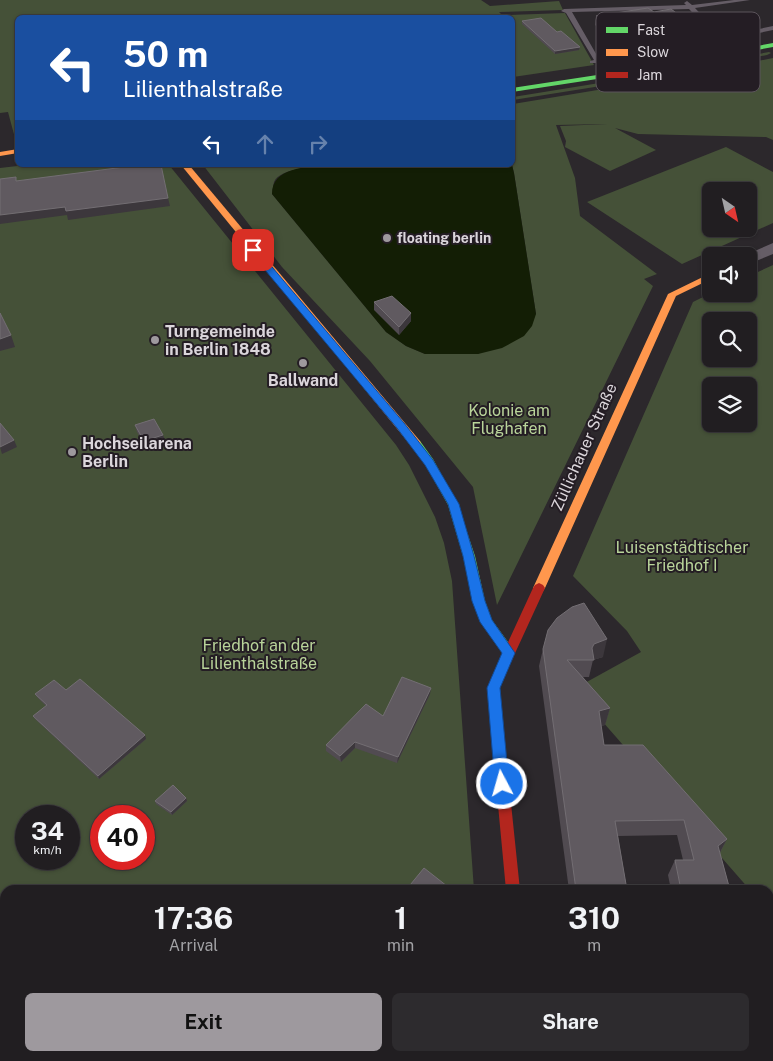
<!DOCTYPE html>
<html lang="en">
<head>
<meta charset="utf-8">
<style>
	body { margin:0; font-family:"Public Sans",sans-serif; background:#2d2b2e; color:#f1f3f6; height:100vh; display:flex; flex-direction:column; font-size:19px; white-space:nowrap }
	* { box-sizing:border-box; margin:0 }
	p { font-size:16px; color:#a2a2a5 }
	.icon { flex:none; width:28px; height:28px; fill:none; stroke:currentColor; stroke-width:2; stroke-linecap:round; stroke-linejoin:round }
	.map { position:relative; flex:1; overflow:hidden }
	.panel { position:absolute; left:0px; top:885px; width:774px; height:176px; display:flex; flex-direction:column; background:#211e21; border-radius:15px 15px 0 0; box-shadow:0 1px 4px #0004,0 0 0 1px #3e3c3f }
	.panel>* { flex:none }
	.guide { position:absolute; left:15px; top:15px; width:500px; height:152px; border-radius:8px; box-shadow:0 1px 4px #0004,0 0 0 1px #3e3c3f; background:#1a4fa0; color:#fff; overflow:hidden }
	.needle { width:32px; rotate:146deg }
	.tools { position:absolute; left:702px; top:182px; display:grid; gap:10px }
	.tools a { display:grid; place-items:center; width:55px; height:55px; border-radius:8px; background:#211e21; box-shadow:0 1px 4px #0004,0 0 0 1px #3e3c3f; font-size:25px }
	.speed { position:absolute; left:15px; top:805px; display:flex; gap:10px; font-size:25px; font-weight:700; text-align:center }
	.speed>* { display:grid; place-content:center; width:65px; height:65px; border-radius:50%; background:#211e21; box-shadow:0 1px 4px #0004,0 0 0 1px #3e3c3f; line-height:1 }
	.speed small { font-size:12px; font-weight:400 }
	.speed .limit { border:8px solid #d22; background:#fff; color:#111 }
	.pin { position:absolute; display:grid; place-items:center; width:42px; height:42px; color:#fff; margin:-21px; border-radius:10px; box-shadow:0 2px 8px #0006 }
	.me { position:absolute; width:55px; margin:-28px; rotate:354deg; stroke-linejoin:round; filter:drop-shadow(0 0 4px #0008) }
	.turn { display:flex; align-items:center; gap:18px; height:105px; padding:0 25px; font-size:22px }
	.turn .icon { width:65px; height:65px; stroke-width:2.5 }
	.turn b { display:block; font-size:35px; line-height:42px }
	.lanes { display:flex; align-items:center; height:48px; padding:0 25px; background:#0003; justify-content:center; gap:25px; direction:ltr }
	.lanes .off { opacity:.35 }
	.eta { display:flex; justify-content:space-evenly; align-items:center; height:85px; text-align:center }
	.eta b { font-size:30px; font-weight:700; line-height:35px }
	.cta { display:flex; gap:10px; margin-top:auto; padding:10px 25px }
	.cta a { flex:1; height:58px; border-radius:8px; background:#9e999e; color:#111; font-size:20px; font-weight:700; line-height:58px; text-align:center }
	.cta a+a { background:#2d2b2e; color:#f1f3f6 }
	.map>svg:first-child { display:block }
	.green { fill:#455138; fill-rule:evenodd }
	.water { fill:#131e05 }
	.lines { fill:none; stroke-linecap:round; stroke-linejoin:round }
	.lane { fill:#655d66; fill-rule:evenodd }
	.street { fill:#655d66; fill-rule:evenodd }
	.fast { fill:#63d668; fill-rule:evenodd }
	.slow { fill:#ff974d; fill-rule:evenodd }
	.jam { fill:#b3261e; fill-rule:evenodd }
	.wall { fill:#514b51 }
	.shaded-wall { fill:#3c373c }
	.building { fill:#605a60; stroke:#736e73 }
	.route { fill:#1a73e8; stroke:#114b97 }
	.poi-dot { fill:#9e999e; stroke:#241d24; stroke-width:2 }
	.labels { text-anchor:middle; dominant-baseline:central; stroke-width:4; stroke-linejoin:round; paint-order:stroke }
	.far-poi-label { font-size:14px; font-weight:bold; fill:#dbd6db; stroke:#241d24; text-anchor:start }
	.poi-label { font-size:16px; font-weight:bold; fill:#dbd6db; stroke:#241d24; text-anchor:start }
	.park-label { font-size:16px; fill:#b9d49a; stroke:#241d24 }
	.street-label { font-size:16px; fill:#dbd6db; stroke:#241d24 }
	.key { fill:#241d24; stroke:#5b545b; stroke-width:1 }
	.key-label { font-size:14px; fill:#dbd6db }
</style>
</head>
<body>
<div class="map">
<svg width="773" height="1061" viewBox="0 0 773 1061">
	<rect width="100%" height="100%" fill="#2c282c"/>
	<g class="green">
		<polygon points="0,0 481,0 490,6 559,1 563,10 499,12 505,18 18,18 18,138 15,138 8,112 0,113"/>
		<polygon points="565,13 594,65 513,77 512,18 505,17 509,15"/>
		<polygon points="769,52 771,53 767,55 626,82 513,100 513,97 649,75"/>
		<path d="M773 58V140L766 137 638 134 615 128 656 150 610 171 565 147 566 141 560 126 607 124 556 125 575 178 580 216 657 274 644 279 653 286 497 605 473 487 370 361 282 267 203 165H327C314 167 280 168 274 182 273 186 273 190 272 194L386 332 406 346 425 354H478L536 314 514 173 512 165 513 104 676 77Z"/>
		<path d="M726 147 773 172V223L682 264 587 202ZM711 191H749V229H711Z"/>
		<path d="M26 165H169L396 445 409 465 435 517 444 543 452 581 474 890H5V1056H485L486 1061H0V168ZM26 816H69V859H26ZM101 816H144V859H101Z"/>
		<path d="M773 265V916L769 911V890H750L574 689 641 652 627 631 573 576 693 302 711 293 749 294V276ZM711 321H749V359H711ZM711 386H749V424H711Z"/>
	</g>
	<path class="water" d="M327 165H512L514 173 536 314 532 326 524 336 502 348 478 354H425L406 346 386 332 272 194C272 167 307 167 327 165Z"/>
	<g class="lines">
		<path class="lane" d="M734 0H750L695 8 722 37 773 26V30L726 40 741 50 742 51 739 53 720 41 602 62 615 75 612 77 597 63H590V61L594 60 566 13 561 11 564 9 686 5 684 3 687 1 692 5ZM689 9 717 38 599 59 572 12Z"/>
		<g class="street">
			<polygon points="773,243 773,254 749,264 749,256 743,256"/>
			<polygon points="523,1056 553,1056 554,1061 524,1061"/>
		</g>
		<g class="fast">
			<polygon points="773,43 773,47 643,72 512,92 512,88 643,68"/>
			<polygon points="416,440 420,441 433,459 458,505 475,556 485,601 492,620 513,649 515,653 513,657 509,658 505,657 481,622 473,601 463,556 448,505 425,464 411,444"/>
		</g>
		<g class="slow">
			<polygon points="18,149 18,153 0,156 0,152"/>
			<polygon points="181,165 189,165 420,441 421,444 420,447 412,447"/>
			<polygon points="711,273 711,279 676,296 545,588 543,591 535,591 533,588 668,294"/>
		</g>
		<polygon class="jam" points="539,583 543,585 545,588 499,688 520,890 506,890 487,688 533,588 535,585"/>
	</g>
	<g class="wall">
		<polygon points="654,12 691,24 689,32 619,45 595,25 596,16"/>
		<polygon points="522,21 557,32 580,47 579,50 555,54 522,24"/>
		<polygon points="374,302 411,313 411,321 399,335 374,310"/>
		<polygon points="135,425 163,435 165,441 146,448 137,432"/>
		<polygon points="543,649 603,657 593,660 589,677 583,677 610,708 605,725 601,726 604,745 727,839 720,853 730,890 671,890 668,875 675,860 683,860 677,835 618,836 627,890 569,890 539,666"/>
		<polygon points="66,690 146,739 99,779 35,719 33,716 46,706 37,697 35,694"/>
		<polygon points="430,694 397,763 355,748 341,762 326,751 326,745 383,716"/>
		<polygon points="186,798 187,801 172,815 156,804 155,801"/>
		<polygon points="773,901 773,947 769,942 769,902"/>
		<polygon points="773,988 773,1061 729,1061 727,1056 769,1056 769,995"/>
		<polygon points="591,1056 656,1056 657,1061 592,1061"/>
	</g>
	<g class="shaded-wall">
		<polygon points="691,24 689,32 619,45 621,36"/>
		<polygon points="580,47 579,50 555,54 555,51"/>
		<polygon points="168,198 170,206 68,220 67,215 0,224 0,215 65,207"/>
		<polygon points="411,313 411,321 399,335 399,327"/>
		<polygon points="11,335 15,347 0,351 0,339"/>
		<polygon points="163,435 165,441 146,448 144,441"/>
		<polygon points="14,440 17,447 2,454 0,447"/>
		<polygon points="607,639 603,657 593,660 592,648 594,644"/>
		<polygon points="431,688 430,694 397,763 398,757"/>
		<polygon points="610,708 605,725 594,728 599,711"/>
		<polygon points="145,735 146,739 99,779 98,776"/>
		<polygon points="355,742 355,748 341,762 340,756"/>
		<polygon points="186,798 187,801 172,815 171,812"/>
		<polygon points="727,839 719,854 718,846"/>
	</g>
	<g class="building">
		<polygon points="648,8 654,12 671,9 691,24 621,36 596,16"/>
		<polygon points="541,18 557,32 561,31 580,47 555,51 522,21"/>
		<polygon points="140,165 161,165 168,198 66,211 65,207 0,215 0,179 16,177 16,181"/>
		<polygon points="392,296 411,313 399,327 374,302"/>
		<polygon points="0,313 11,335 0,339"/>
		<polygon points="154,419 163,435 144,441 135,425"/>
		<polygon points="0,423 14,440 0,447"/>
		<polygon points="584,603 607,639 594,644 592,648 594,660 567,660 610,708 599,711 604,745 643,745 727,839 718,846 730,890 681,890 675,860 694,860 684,820 615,821 627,890 576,890 543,649 548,630 557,618 572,607"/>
		<polygon points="402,677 431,688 398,757 355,742 340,756 326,745 366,704 383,716"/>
		<polygon points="80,679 145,735 98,776 33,716 47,705 35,694 54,680 66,690"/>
		<polygon points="173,785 186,798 171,812 155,801"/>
		<polygon points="424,868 452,890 406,890"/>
		<polygon points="773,901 773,928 769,928 769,902"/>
		<polygon points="773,993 773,1061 737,1061 740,1056 769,1056 769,1000"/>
		<polygon points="272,1056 319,1056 315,1061 277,1061"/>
		<polygon points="600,1056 656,1056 657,1061 602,1061"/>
		<polygon points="668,1056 677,1056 683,1061 666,1061"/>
	</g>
	<polygon class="route" points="253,247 256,248 404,423 433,460 459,504 474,556 485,601 492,620 515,653 500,688 509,784 507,789 502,791 497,789 495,784 487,688 502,653 480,622 472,601 463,556 448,504 425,465 397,428 250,252 250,248"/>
	<g class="poi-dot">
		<circle cx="387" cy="238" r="5"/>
		<circle cx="155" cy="340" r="5"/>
		<circle cx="303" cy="363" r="5"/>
		<circle cx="72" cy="452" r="5"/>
	</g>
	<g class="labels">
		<g class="far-poi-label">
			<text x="397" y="238">floating berlin</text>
		</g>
		<g class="poi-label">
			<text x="165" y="331">Turngemeinde<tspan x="165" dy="18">in Berlin 1848</tspan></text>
			<text x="303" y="380" text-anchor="middle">Ballwand</text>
			<text x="82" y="443">Hochseilarena<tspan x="82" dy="18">Berlin</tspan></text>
		</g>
		<g class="park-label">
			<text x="509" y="410">Kolonie am<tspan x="509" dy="18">Flughafen</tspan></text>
			<text x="682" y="547">Luisenstädtischer<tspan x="682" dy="18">Friedhof I</tspan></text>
			<text x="259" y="645">Friedhof an der<tspan x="259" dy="18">Lilienthalstraße</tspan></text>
		</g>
		<g class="street-label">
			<text transform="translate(584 447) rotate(-66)">Züllichauer Straße</text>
		</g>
	</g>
	<rect x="596" y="12" width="164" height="80" rx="8" class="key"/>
	<rect x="606" y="27" width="22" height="6" fill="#63d668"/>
	<rect x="606" y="49" width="22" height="7" fill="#ff974d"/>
	<rect x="606" y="72" width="22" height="6" fill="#b3261e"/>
	<g class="key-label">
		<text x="637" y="35">Fast</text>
		<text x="637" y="57">Slow</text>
		<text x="637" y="80">Jam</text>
	</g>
</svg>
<div class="tools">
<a><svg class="needle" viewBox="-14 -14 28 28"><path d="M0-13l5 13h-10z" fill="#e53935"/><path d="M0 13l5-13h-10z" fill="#a2a2a5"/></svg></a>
<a><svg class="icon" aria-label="sound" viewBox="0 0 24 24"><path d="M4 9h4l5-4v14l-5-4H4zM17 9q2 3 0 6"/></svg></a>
<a><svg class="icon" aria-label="search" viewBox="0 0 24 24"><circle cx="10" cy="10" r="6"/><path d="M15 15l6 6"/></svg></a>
<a><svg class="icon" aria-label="layers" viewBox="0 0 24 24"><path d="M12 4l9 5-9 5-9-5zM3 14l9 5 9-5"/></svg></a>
</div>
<div class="speed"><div>34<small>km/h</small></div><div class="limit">40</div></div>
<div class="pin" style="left:253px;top:250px;background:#d93025"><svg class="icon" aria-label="arrive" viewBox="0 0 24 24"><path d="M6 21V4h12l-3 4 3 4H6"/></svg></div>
<svg class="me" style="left:502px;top:784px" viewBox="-20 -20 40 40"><circle r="17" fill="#1a73e8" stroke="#fff" stroke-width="3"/><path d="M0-11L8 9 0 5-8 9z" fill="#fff"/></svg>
<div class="guide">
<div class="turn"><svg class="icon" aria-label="left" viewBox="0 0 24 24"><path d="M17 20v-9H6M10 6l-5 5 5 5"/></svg><div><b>50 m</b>Lilienthalstraße</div></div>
<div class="lanes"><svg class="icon" aria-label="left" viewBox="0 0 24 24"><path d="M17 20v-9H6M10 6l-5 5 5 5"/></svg><svg class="icon off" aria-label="ahead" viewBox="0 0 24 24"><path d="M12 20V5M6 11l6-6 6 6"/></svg><svg class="icon off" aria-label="right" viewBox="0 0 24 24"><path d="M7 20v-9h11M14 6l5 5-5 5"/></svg></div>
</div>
<section class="panel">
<div class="eta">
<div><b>17:36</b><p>Arrival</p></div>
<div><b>1</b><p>min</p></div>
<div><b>310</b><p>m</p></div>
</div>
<div class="cta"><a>Exit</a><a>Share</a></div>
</section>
</div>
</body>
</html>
